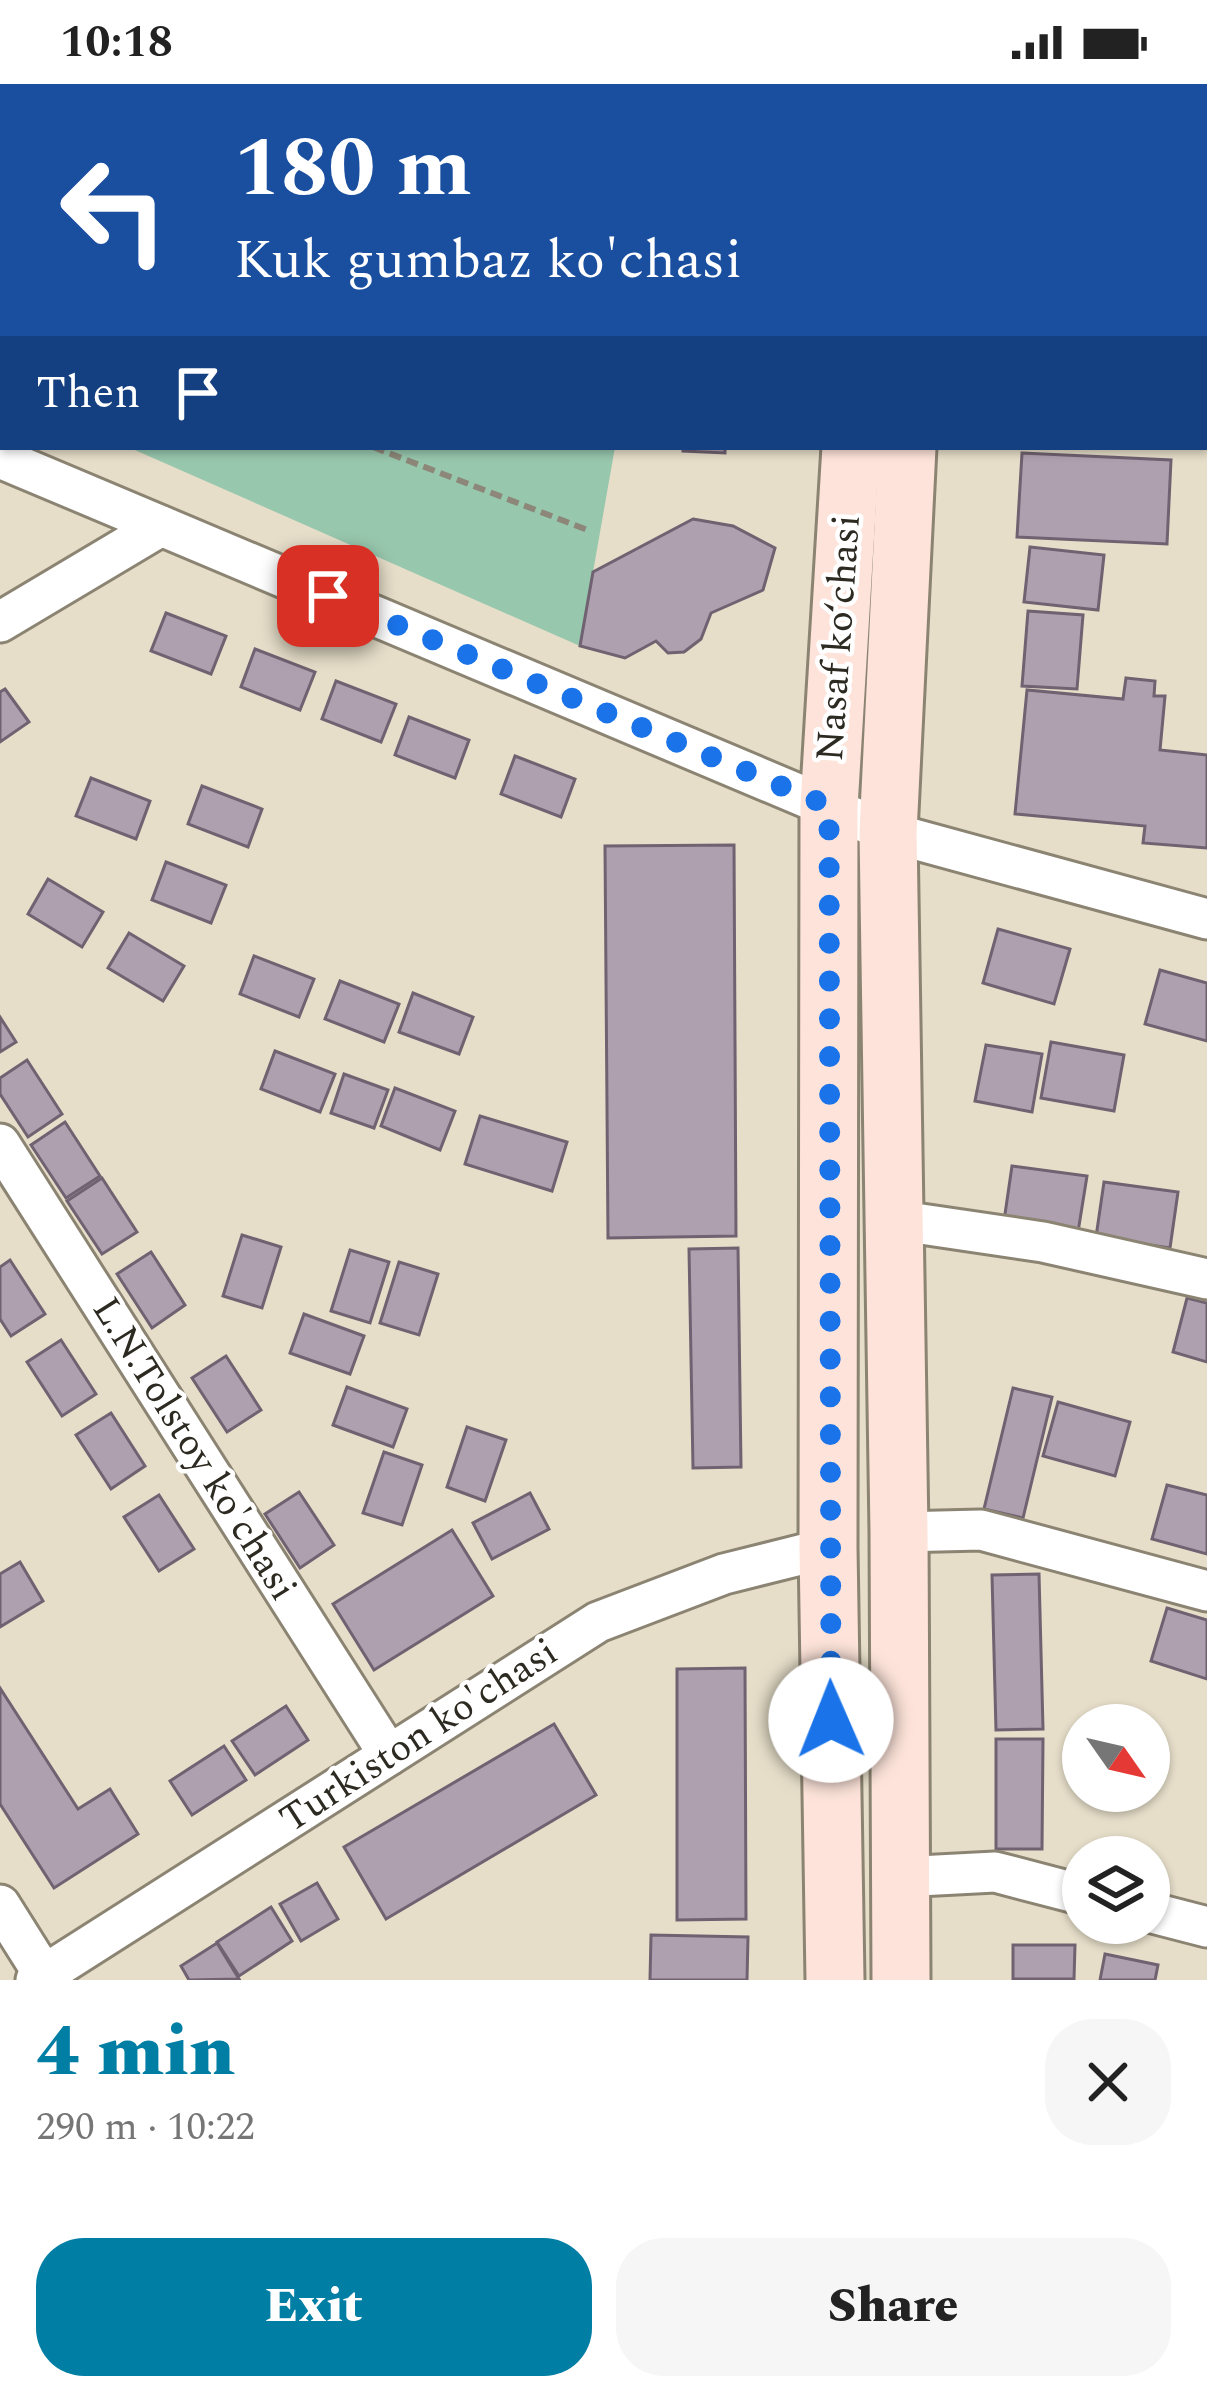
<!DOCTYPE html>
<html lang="en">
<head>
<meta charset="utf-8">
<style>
	body { margin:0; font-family:Spectral,serif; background:#f6f6f6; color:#222; height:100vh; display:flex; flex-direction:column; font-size:45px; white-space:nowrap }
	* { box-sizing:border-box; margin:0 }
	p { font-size:39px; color:#767676 }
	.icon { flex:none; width:66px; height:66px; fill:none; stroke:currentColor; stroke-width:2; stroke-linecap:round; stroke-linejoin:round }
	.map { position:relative; height:1896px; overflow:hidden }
	.drawer { display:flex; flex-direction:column; background:#fff; flex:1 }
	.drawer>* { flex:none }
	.guide { position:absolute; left:0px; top:0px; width:1209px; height:366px; box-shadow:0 3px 9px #0004; background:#1a4fa0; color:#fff; overflow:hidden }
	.needle { width:78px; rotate:124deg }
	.controls { position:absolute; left:1062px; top:1620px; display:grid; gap:24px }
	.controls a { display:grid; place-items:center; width:108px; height:108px; border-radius:50%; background:#fff; box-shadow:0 3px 9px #0004; font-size:60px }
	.pin { position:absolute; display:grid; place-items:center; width:102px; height:102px; color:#fff; margin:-51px; border-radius:24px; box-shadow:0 6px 18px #0006 }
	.me { position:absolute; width:132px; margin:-66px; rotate:359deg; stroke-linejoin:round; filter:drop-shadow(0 0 9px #0008) }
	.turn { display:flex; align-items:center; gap:42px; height:252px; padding:0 36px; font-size:54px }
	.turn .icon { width:156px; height:156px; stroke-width:2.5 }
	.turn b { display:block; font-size:84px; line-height:102px }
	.then { display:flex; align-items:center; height:114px; padding:0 36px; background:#0003; gap:24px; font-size:45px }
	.round { display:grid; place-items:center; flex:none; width:126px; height:126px; border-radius:48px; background:#f6f6f6 }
	.head { display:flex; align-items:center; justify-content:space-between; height:204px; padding:0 36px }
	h1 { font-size:72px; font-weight:800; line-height:90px; color:#007ea4 }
	.action { display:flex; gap:24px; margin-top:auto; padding:24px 36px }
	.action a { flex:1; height:138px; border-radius:48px; background:#007ea4; color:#fff; font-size:48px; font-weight:800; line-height:138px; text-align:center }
	.action a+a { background:#f6f6f6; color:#222 }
	.status { display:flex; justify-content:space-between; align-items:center; height:84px; padding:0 60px; background:#fff; direction:ltr }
	.status svg { height:33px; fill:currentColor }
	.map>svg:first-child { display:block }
	.green { fill:#97c7ad }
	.building { fill:#afa0b0; stroke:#706271; stroke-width:3 }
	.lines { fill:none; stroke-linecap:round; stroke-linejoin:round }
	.street-casing { stroke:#8c8472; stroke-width:45 }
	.secondary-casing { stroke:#8c8472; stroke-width:63 }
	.path { stroke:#8c8778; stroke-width:6; stroke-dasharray:12 6; stroke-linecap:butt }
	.street { stroke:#fff; stroke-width:39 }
	.secondary { stroke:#fde3d9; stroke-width:57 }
	.route { stroke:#1a73e8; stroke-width:21; stroke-dasharray:0 37.8 }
	.labels { text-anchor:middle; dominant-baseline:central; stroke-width:9; stroke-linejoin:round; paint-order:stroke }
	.street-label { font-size:39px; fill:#2d2a22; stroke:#fff }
</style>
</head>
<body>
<div class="status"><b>10:18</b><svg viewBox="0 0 49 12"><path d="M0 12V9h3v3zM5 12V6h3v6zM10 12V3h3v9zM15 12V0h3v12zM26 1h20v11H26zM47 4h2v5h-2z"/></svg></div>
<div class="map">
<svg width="1207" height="1896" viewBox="0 0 1207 1896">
	<rect width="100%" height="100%" fill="#e6dec9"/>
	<g class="green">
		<polygon points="0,0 654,0 3,3 3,306"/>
		<polygon points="128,363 615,363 580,562"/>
	</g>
	<g class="building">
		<polygon points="660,0 749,0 660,3"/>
		<polygon points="683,363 725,363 725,369 683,367"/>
		<polygon points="1022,369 1171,376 1167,460 1017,453"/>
		<polygon points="693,435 733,442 775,464 763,506 711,529 701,555 684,568 668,569 656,557 625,574 580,562 593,488"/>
		<polygon points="1030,463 1104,471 1098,526 1024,518"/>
		<polygon points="1028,527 1083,531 1077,605 1022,602"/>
		<polygon points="166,529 226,552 211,590 151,567"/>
		<polygon points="255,565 315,588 300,626 241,603"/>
		<polygon points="1126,594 1155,597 1154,612 1165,612 1160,666 1207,671 1207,764 1143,759 1145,742 1015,730 1027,606 1123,615"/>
		<polygon points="336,597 396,620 381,658 322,635"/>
		<polygon points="5,605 29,638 0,658 0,608"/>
		<polygon points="409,633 469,656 455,694 395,671"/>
		<polygon points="515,672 575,695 561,733 501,710"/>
		<polygon points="91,694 150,717 136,755 76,732"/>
		<polygon points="202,702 262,725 248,763 188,740"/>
		<polygon points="734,761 736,1152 608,1154 605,762"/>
		<polygon points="166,778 226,801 211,839 152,816"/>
		<polygon points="48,795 103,828 82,863 28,830"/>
		<polygon points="998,845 1070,865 1054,920 983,899"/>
		<polygon points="129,849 184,882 163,917 108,884"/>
		<polygon points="254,872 314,895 299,933 240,910"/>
		<polygon points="1160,886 1207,899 1207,957 1145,940"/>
		<polygon points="340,897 399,920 384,958 325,935"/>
		<polygon points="413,909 473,933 459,970 399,948"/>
		<polygon points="0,933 16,958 0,968"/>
		<polygon points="1051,958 1124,971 1114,1027 1041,1014"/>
		<polygon points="986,961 1042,970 1032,1028 975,1017"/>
		<polygon points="275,967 335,990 320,1028 261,1005"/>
		<polygon points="27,976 62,1030 28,1053 0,1010 0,994"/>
		<polygon points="344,990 388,1006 374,1044 331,1029"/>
		<polygon points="395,1004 455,1027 440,1066 381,1042"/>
		<polygon points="480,1032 567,1058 552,1107 465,1080"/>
		<polygon points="65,1038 100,1092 66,1114 31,1061"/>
		<polygon points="1012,1082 1087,1092 1078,1148 1004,1137"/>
		<polygon points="102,1094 137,1148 102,1170 67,1117"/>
		<polygon points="1104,1098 1178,1108 1170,1164 1096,1153"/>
		<polygon points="242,1151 281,1163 262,1224 223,1212"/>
		<polygon points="738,1164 741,1383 693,1384 689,1165"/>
		<polygon points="350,1166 389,1178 370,1239 331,1227"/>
		<polygon points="151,1168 185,1221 152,1244 117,1190"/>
		<polygon points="10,1176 45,1230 11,1252 0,1235 0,1183"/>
		<polygon points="399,1178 438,1190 419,1251 380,1239"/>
		<polygon points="1187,1214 1207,1219 1207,1278 1173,1268"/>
		<polygon points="304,1230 364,1252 350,1290 290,1269"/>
		<polygon points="61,1256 96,1310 62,1332 27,1278"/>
		<polygon points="226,1272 261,1326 227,1348 192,1294"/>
		<polygon points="347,1303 407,1325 393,1363 333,1341"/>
		<polygon points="1013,1304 1052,1313 1023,1434 984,1425"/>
		<polygon points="1058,1318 1130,1338 1115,1392 1043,1372"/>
		<polygon points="111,1329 145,1382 111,1405 76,1351"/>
		<polygon points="467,1343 506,1356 485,1417 447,1403"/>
		<polygon points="384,1368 422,1381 402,1441 363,1429"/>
		<polygon points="1167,1401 1207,1411 1207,1470 1152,1455"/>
		<polygon points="299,1408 334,1461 300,1484 265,1430"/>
		<polygon points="530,1409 549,1445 492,1475 473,1439"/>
		<polygon points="159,1411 194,1465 159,1487 124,1433"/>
		<polygon points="452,1446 493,1512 374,1586 333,1520"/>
		<polygon points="20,1478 43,1517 0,1543 0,1490"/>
		<polygon points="1039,1490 1043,1645 996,1646 992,1491"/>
		<polygon points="1167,1524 1207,1536 1207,1595 1151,1577"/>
		<polygon points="745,1584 746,1835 677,1836 677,1585"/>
		<polygon points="0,1604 78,1725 110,1705 138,1750 54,1804 0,1720"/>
		<polygon points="286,1622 308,1656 255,1691 232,1657"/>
		<polygon points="554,1640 596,1711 386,1835 344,1763"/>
		<polygon points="996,1655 1043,1655 1042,1765 996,1765"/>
		<polygon points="224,1662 246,1696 192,1731 170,1697"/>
		<polygon points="317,1799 338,1835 301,1857 280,1820"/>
		<polygon points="271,1823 292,1857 239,1892 217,1858"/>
		<polygon points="651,1851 748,1853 747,1896 650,1896"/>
		<polygon points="217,1859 239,1895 189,1896 181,1882"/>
		<polygon points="1013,1861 1075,1861 1074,1895 1013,1895"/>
		<polygon points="1105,1870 1158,1881 1155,1896 1100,1896"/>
	</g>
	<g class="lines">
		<g class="street-casing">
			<g id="street">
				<polyline points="0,374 888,748 1207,835"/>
				<polyline points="0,538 161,442"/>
				<polyline points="0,1060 389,1671"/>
				<polyline points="894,1136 1043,1158 1207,1195"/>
				<polyline points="899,1448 981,1446 1207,1507"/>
				<polyline points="899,1793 995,1788 1083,1811"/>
				<polyline points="0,1821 44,1891"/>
				<polyline points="1149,1828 1207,1843"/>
				<polyline points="36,1896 598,1538 724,1490 828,1464"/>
			</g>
		</g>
		<g class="secondary-casing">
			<g id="secondary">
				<polyline points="874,3 874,0"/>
				<polyline points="925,3 925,0"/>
				<polyline points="835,1896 828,1464 829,722 851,363"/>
				<polyline points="901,1896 899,1448 888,748 907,363"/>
			</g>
		</g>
		<g class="path">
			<polyline points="171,0 182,3"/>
			<polyline points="231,3 232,0"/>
			<polyline points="619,3 619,0"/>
			<polyline points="373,363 590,447"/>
		</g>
		<use href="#street" class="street"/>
		<use href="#secondary" class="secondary"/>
	</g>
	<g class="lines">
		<polyline class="route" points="328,512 829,722 831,1636"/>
	</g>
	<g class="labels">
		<g class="street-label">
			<text transform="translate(839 554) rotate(-86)">Nasaf ko‘chasi</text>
			<text transform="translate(194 1365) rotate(58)">L.N.Tolstoy ko'chasi</text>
			<text transform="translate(419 1652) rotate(-33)">Turkiston ko'chasi</text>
		</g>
	</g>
</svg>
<div class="controls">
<a><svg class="needle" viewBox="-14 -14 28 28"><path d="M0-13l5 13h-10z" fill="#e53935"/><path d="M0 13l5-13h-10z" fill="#767676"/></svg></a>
<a><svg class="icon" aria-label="layers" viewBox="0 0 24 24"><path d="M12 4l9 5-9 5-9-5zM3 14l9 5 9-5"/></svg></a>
</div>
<div class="pin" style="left:328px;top:512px;background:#d93025"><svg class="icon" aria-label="arrive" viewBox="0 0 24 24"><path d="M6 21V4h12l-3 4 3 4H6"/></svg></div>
<svg class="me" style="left:831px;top:1636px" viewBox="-20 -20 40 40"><circle r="19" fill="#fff"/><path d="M0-13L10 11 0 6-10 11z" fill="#1a73e8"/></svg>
<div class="guide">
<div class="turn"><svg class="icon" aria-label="left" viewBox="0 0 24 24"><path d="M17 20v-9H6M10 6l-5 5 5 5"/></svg><div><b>180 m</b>Kuk gumbaz ko'chasi</div></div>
<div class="then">Then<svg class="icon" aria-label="arrive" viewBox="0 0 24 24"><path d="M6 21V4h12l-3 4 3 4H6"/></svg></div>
</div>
</div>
<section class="drawer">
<div class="head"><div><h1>4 min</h1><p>290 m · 10:22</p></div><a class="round"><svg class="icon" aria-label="close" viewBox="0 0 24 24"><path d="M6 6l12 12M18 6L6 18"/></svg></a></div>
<div class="action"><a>Exit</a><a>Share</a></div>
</section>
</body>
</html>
